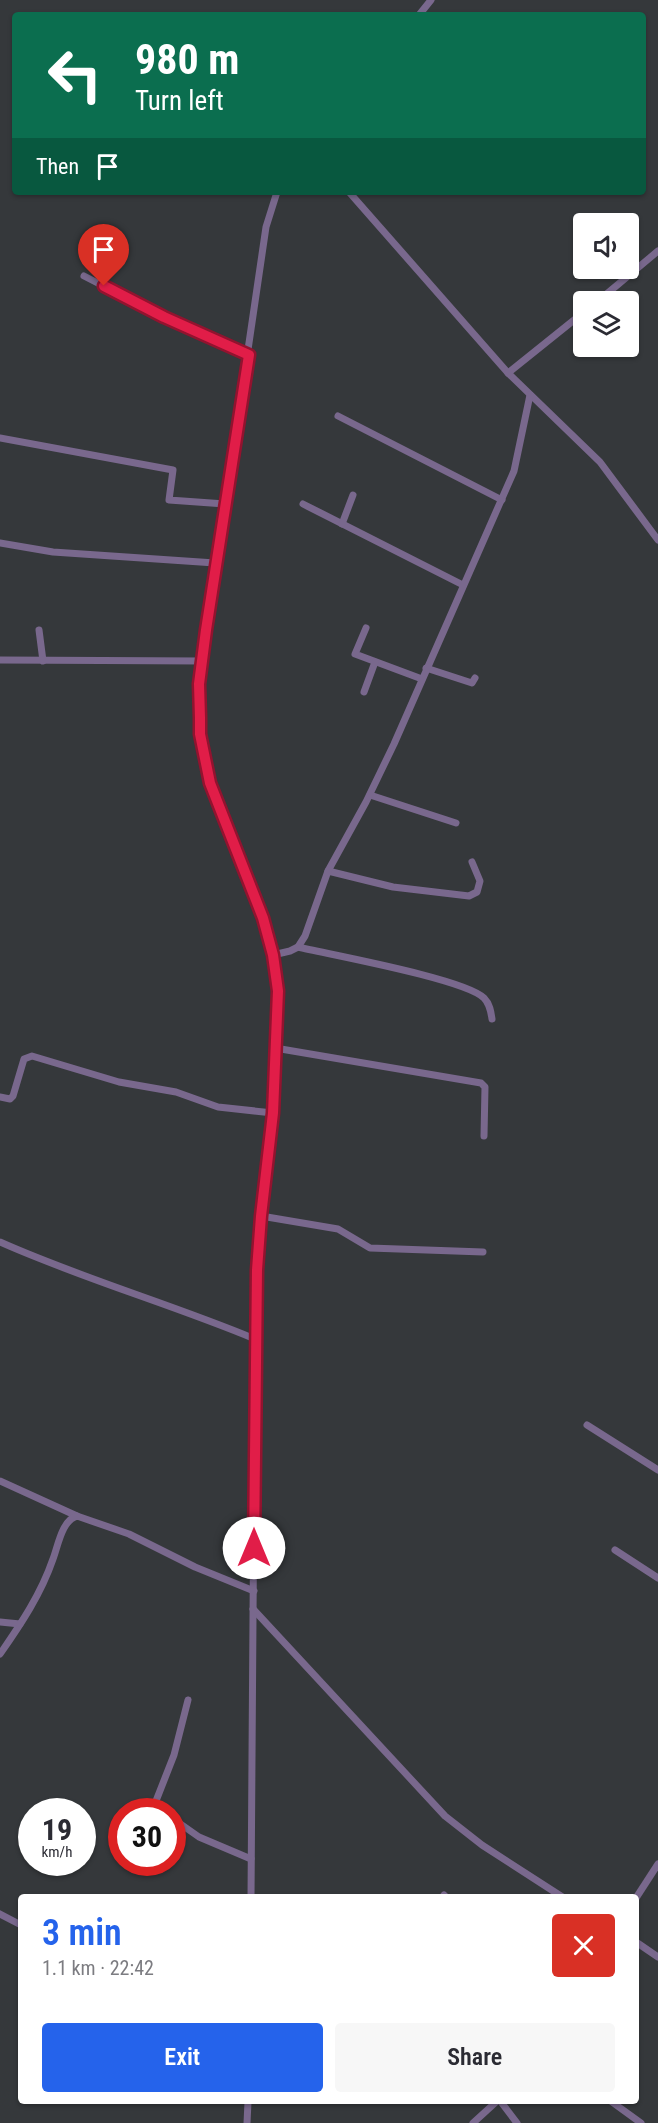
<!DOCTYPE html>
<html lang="en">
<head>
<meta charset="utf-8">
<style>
	body { margin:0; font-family:"Roboto Condensed",sans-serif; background:#f7f7f7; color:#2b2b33; height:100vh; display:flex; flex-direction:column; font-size:22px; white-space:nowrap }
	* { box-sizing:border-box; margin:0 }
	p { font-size:20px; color:#7c7c81 }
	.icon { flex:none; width:33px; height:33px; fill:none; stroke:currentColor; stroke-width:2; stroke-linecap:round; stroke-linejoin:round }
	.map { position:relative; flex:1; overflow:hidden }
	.panel { position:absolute; left:18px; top:1894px; width:621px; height:210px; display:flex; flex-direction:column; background:#fff; border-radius:6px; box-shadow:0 2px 4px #0004 }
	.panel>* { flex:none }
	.top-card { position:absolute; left:12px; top:12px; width:634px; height:183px; border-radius:6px; box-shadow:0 2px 4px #0004; background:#0b6e4f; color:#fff; overflow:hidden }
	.controls { position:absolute; left:573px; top:213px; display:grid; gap:12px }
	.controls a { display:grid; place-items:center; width:66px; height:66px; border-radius:6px; background:#fff; box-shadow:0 2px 4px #0004; font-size:30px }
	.speed { position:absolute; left:18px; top:1798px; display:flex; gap:12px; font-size:30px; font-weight:700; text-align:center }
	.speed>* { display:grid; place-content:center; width:78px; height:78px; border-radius:50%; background:#fff; box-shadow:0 2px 4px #0004; line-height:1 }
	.speed small { font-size:15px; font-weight:400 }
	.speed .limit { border:9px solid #d22; background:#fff; color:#111 }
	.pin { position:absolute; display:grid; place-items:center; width:51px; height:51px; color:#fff; margin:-62px -26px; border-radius:50% 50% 50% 0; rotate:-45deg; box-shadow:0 0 6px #0007 }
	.pin .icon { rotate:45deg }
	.me { position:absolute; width:66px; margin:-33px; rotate:0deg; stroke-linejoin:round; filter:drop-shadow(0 0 4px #0008) }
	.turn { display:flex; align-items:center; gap:21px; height:126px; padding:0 24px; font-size:27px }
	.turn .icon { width:78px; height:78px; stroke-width:2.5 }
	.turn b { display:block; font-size:42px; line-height:51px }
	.then { display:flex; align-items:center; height:57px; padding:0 24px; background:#0003; gap:12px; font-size:22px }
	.round { display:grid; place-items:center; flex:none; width:63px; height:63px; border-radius:6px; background:#f7f7f7 }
	.summary { display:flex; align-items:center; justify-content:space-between; height:102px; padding:0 24px }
	h1 { font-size:36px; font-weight:600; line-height:45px; color:#2563eb }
	.primary-button { display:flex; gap:12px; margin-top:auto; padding:12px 24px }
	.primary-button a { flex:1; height:69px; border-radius:6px; background:#2563eb; color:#fff; font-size:24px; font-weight:600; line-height:69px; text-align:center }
	.primary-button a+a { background:#f7f7f7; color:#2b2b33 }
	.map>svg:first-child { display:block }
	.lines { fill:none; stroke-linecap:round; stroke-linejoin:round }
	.street { stroke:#79688d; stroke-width:7 }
	.route-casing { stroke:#92132f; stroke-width:15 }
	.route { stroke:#e11d48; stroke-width:10 }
</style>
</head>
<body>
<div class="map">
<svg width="658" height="2123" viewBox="0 0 658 2123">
	<rect width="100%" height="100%" fill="#35383b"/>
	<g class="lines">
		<g class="street">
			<polyline points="419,15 431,0"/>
			<polyline points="349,192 508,373 600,462 658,540"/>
			<polyline points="84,276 164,317 249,355"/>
			<polyline points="597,302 658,251"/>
			<polyline points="508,373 584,312"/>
			<polyline points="338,416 502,500"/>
			<polyline points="0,438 173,470 169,500 225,504"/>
			<polyline points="303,504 463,585"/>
			<polyline points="342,524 353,495"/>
			<polyline points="0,543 53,552 215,563"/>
			<polyline points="366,628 355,654 422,679"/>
			<polyline points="39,630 43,661"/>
			<polyline points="0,660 203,661"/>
			<polyline points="426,668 472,683 475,678"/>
			<polyline points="364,692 375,662"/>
			<polyline points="370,795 456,823"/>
			<polyline points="328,871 393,887 469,896 477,892 480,881 472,862"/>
			<path d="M298 947C332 955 465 979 484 998 490 1004 491 1012 492 1019"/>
			<polyline points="273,955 290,951 298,947 305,936 328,871 366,802 394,744 514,471 530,395"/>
			<polyline points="275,1048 481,1083 485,1087 484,1136"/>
			<polyline points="0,1097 10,1099 13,1096 24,1059 32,1056 119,1082 176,1092 218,1107 273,1113"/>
			<polyline points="261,1216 338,1229 370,1248 483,1252"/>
			<path d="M0 1242C83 1279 171 1304 255 1339"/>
			<polyline points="587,1425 658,1470"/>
			<polyline points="0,1481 77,1516"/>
			<polyline points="615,1550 658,1578"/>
			<polyline points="253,1609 445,1816 482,1845 564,1898"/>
			<polyline points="0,1622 20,1624"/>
			<path d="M0 1654C21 1624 41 1594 53 1559 58 1546 62 1520 77 1516L129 1534 195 1567 254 1591"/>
			<polyline points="163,1812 154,1806 174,1755 188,1700"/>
			<polyline points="172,1818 199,1837 251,1859"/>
			<polyline points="444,1895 447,1898"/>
			<polyline points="251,1898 255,1339 261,1216 273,1113 278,991 273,955 263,918 210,783 200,734 199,684 266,227 277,192"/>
			<polyline points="636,1898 658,1864"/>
			<polyline points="0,1914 21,1925"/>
			<polyline points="636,1942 658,1957"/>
			<polyline points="501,2102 517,2123"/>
			<polyline points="612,2102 641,2123"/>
			<polyline points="247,2123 248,2102"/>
			<polyline points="473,2123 496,2102"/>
		</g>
	</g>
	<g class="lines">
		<g class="route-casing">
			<polyline id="route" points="104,286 164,317 249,355 206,630 199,684 200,718 200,734 210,783 263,918 273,955 278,991 273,1113 261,1216 257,1270 254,1548"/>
		</g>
		<use href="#route" class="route"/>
	</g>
</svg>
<div class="controls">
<a><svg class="icon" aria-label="sound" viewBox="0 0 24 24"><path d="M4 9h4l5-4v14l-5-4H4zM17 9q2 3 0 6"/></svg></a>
<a><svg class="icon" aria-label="layers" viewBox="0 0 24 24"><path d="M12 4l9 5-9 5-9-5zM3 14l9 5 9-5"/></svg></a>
</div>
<div class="speed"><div>19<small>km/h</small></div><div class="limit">30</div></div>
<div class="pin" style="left:104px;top:286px;background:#d93025"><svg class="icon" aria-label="arrive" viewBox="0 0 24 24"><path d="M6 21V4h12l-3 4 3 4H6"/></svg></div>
<svg class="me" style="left:254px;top:1548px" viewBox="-20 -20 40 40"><circle r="19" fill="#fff"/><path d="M0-13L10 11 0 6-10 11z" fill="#e11d48"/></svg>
<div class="top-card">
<div class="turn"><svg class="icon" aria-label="left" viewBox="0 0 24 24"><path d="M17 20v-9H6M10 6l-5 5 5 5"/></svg><div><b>980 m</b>Turn left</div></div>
<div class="then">Then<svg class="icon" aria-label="arrive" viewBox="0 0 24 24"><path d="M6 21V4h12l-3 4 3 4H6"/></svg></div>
</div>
<section class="panel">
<div class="summary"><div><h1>3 min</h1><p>1.1 km · 22:42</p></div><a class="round" style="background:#d93025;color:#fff"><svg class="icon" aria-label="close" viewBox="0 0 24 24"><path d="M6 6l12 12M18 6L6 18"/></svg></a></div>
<div class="primary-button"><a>Exit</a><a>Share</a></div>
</section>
</div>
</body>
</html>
